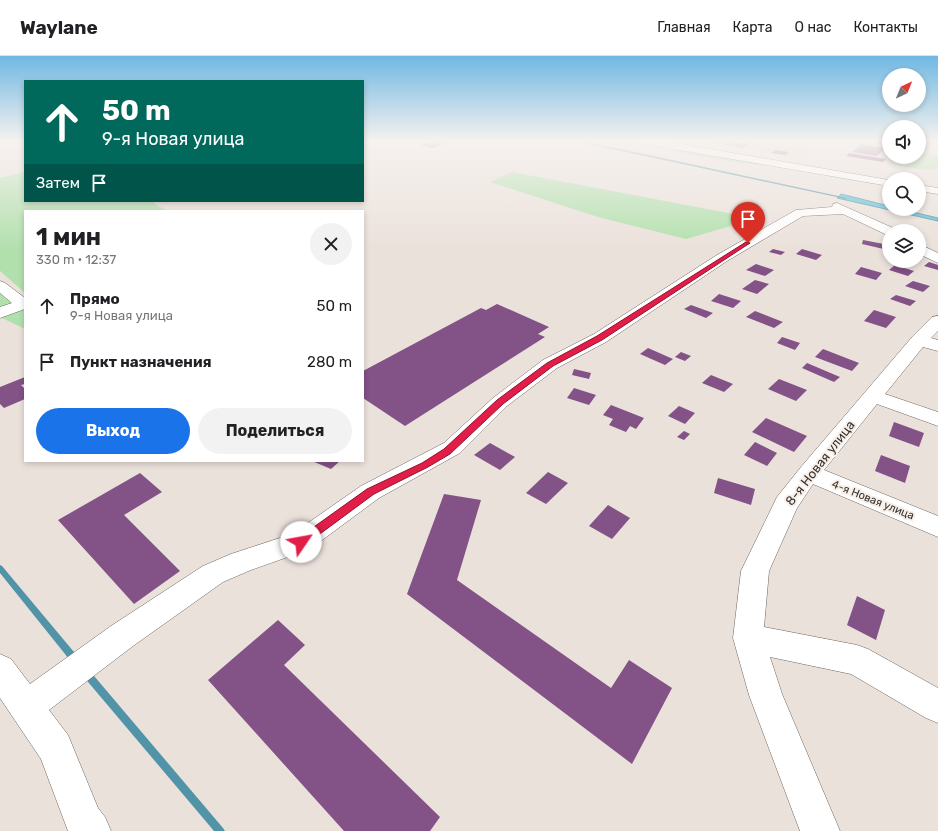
<!DOCTYPE html>
<html lang="ru">
<head>
<meta charset="utf-8">
<style>
	body { margin:0; font-family:Rubik,sans-serif; background:#f2f2f2; color:#202124; height:100vh; display:flex; flex-direction:column; font-size:15px; white-space:nowrap }
	* { box-sizing:border-box; margin:0 }
	p { font-size:13px; color:#757577 }
	.icon { flex:none; width:22px; height:22px; fill:none; stroke:currentColor; stroke-width:2; stroke-linecap:round; stroke-linejoin:round }
	.map { position:relative; flex:1; overflow:hidden }
	.side { position:absolute; left:24px; top:154px; width:340px; height:252px; display:flex; flex-direction:column; background:#fff; border-radius:0px; box-shadow:0 2px 6px #0003 }
	.side>* { flex:none }
	.guide { position:absolute; left:24px; top:24px; width:340px; height:122px; border-radius:0px; box-shadow:0 2px 6px #0003; background:#00695c; color:#fff; overflow:hidden }
	.needle { width:26px; rotate:43deg }
	.fabs { position:absolute; left:882px; top:12px; display:grid; gap:8px }
	.fabs a { display:grid; place-items:center; width:44px; height:44px; border-radius:50%; background:#fff; box-shadow:0 2px 6px #0003; font-size:20px }
	.pin { position:absolute; display:grid; place-items:center; width:34px; height:34px; color:#fff; margin:-41px -17px; border-radius:50% 50% 50% 0; rotate:-45deg; box-shadow:0 0 4px #0007 }
	.pin .icon { rotate:45deg }
	.me { position:absolute; width:44px; margin:-22px; rotate:57deg; stroke-linejoin:round; filter:drop-shadow(0 0 3px #0008) }
	.turn { display:flex; align-items:center; gap:14px; height:84px; padding:0 12px; font-size:18px }
	.turn .icon { width:52px; height:52px; stroke-width:2.5 }
	.turn b { display:block; font-size:28px; line-height:34px }
	.then { display:flex; align-items:center; height:38px; padding:0 12px; background:#0003; gap:8px; font-size:15px }
	.round { display:grid; place-items:center; flex:none; width:42px; height:42px; border-radius:21px; background:#f2f2f2 }
	.summary { display:flex; align-items:center; justify-content:space-between; height:68px; padding:0 12px }
	h1 { font-size:24px; font-weight:700; line-height:30px }
	.cta { display:flex; gap:8px; margin-top:auto; padding:8px 12px }
	.cta a { flex:1; height:46px; border-radius:24px; background:#1a73e8; color:#fff; font-size:16px; font-weight:700; line-height:46px; text-align:center }
	.cta a+a { background:#f2f2f2; color:#202124 }
	ul { padding:0; list-style:none }
	li { display:flex; align-items:center; gap:12px; height:56px; padding:0 12px }
	li div { flex:1 }
	li b { display:block; font-size:15px }
	li em { font-style:normal }
	header { display:flex; align-items:center; gap:24px; box-sizing:border-box; height:56px; padding:0 20px; background:#fff; border-bottom:1px solid #e0e0e0 }
	header strong { font-size:19px }
	nav { display:flex; gap:22px; margin-inline-start:auto; font-size:14px }
	.map>svg:first-child { display:block }
	.industrial { fill:#edd2cf }
	.green { fill:#b2e0ad }
	.water { fill:#5dbfdb; stroke:#5194a7 }
	.lines { fill:none; stroke-linecap:round; stroke-linejoin:round }
	.stream { fill:#5194a7; fill-rule:evenodd }
	.building { fill:#835287 }
	.minor-casing { stroke:#6e6660; stroke-width:1 }
	.minor { fill:#fff; fill-rule:evenodd }
	.route { fill:#e11d48; stroke:#92132f }
	.labels { text-anchor:middle; dominant-baseline:central; stroke-width:4; stroke-linejoin:round; paint-order:stroke }
	.street-label { font-size:11px; fill:#34312e; stroke:#f8eee8 }
	.near-street-label { font-size:13px; fill:#34312e; stroke:#f8eee8 }
</style>
</head>
<body>
<header>
<strong>Waylane</strong>
<nav><a>Главная</a><a>Карта</a><a>О нас</a><a>Контакты</a></nav>
</header>
<div class="map">
<svg width="938" height="775" viewBox="0 0 938 775">
	<rect width="100%" height="100%" fill="#ebe1db"/>
	<polygon class="industrial" points="694,84 754,84 811,94 803,102"/>
	<g class="green">
		<polygon points="679,93 758,107 758,109 726,105 676,96 676,94"/>
		<path d="M919 96 938 101V112C921 116 906 112 890 106L889 103 886 101 889 98V101H919Z"/>
		<polygon points="25,116 25,145 153,145 155,148 167,155 25,155 25,237 0,215 0,122"/>
		<polygon points="512,116 744,160 741,167 686,183 598,161 490,126"/>
		<polygon points="0,226 25,250 25,273 0,261"/>
	</g>
	<polygon class="water" points="841,138 889,150 889,153 900,153 938,162 938,165 837,142"/>
	<g class="lines">
		<g class="stream">
			<polygon points="567,84 574,84 626,94 847,142 846,143 626,96"/>
			<polygon points="0,509 2,510 79,602 80,605 79,608 76,609 73,608 0,517"/>
			<polygon points="86,613 89,614 223,772 225,775 214,775 83,620 82,617 83,614"/>
		</g>
	</g>
	<g class="building">
		<polygon points="435,84 454,84 454,85 432,92 420,89"/>
		<polygon points="699,84 724,86 729,84 750,88 743,92"/>
		<polygon points="861,88 884,92 883,94 889,94 889,96 882,95 877,100 853,96"/>
		<polygon points="776,94 789,96 785,99 771,97"/>
		<polygon points="849,97 886,103 883,106 846,100"/>
		<polygon points="863,184 889,189 888,194 862,188"/>
		<polygon points="773,193 785,196 781,199 769,196"/>
		<polygon points="802,193 822,199 816,204 796,198"/>
		<polygon points="929,206 938,209 938,214 924,210"/>
		<polygon points="756,208 774,214 765,220 746,214"/>
		<polygon points="895,209 914,215 908,220 889,214"/>
		<polygon points="861,211 882,217 876,224 855,218"/>
		<polygon points="755,224 769,228 757,238 742,233"/>
		<polygon points="913,225 930,230 923,236 905,230"/>
		<polygon points="719,238 741,245 733,252 711,245"/>
		<polygon points="896,239 916,245 910,250 890,243"/>
		<polygon points="497,248 549,271 538,278 545,281 405,370 363,342 363,315 481,252 486,254"/>
		<polygon points="691,249 713,257 706,262 684,253"/>
		<polygon points="874,254 896,261 886,272 864,265"/>
		<polygon points="755,255 783,266 774,272 746,261"/>
		<polygon points="782,281 800,287 795,294 777,287"/>
		<polygon points="648,292 673,303 665,309 640,298"/>
		<polygon points="823,293 859,307 852,315 815,301"/>
		<polygon points="681,296 691,300 685,305 675,301"/>
		<polygon points="807,307 840,321 834,326 802,312"/>
		<polygon points="574,313 591,317 589,323 572,319"/>
		<polygon points="711,319 733,328 724,336 702,327"/>
		<polygon points="25,321 25,328 21,329 25,333 25,343 4,352 0,348 0,331"/>
		<polygon points="779,323 807,334 796,345 768,333"/>
		<polygon points="574,332 596,339 589,349 567,342"/>
		<polygon points="611,349 644,362 636,373 630,370 626,376 609,369 613,363 603,359"/>
		<polygon points="679,350 695,357 685,368 668,360"/>
		<polygon points="766,362 807,380 794,396 752,376"/>
		<polygon points="894,366 924,377 919,391 889,380"/>
		<polygon points="684,375 690,378 684,384 677,381"/>
		<polygon points="755,386 777,397 767,410 744,399"/>
		<polygon points="490,387 515,401 500,414 474,399"/>
		<polygon points="881,399 910,410 905,427 875,415"/>
		<polygon points="312,405 340,405 331,413"/>
		<polygon points="548,416 568,427 546,448 526,437"/>
		<polygon points="140,417 162,436 124,459 180,515 134,548 58,464"/>
		<polygon points="718,422 755,433 751,449 714,437"/>
		<polygon points="444,438 481,444 457,524 611,632 629,604 672,632 632,708 407,538"/>
		<polygon points="608,449 630,462 612,483 589,470"/>
		<polygon points="857,540 885,554 876,584 847,569"/>
		<polygon points="278,564 305,589 284,609 440,761 430,775 344,775 208,624"/>
	</g>
	<g class="lines">
		<g class="minor-casing">
			<g id="minor">
				<polygon points="635,84 657,84 889,124 889,130 639,87"/>
				<polygon points="919,129 938,132 938,138 919,135"/>
				<polygon points="837,147 893,172 895,175 889,175 889,179 885,178 843,158 803,160 727,205 606,286 557,312 507,350 460,397 379,442 310,493 251,514 223,526 133,590 49,654 68,679 98,752 105,761 111,775 68,775 41,703 0,642 0,598 11,603 30,628 111,570 203,510 231,498 292,478 361,430 444,387 493,342 543,304 594,278 717,199 796,154 832,151 833,148"/>
				<polygon points="919,188 938,197 938,207 919,198"/>
				<polygon points="0,225 5,227 25,242 25,253 0,262 0,251 12,247 0,237"/>
				<polygon points="938,260 938,275 931,282 938,284 938,295 923,291 885,338 938,356 938,370 877,348 824,414 938,460 938,481 813,428 797,452 769,515 764,571 857,589 868,593 938,632 938,667 926,662 851,618 770,601 782,638 840,775 800,775 749,639 733,582 741,515 777,441 801,411 913,280 932,261"/>
			</g>
		</g>
		<use href="#minor" class="minor"/>
	</g>
	<linearGradient id="sky" x2="0" y2="1"><stop stop-color="#70b8e3"/><stop offset="0.44" stop-color="#f6f2ef"/><stop offset="1" stop-color="#f6f2ef" stop-opacity="0"/></linearGradient>
	<rect width="938" height="193" fill="url(#sky)"/>
	<polygon class="route" points="746,186 750,187 602,284 553,310 503,348 450,398 428,411 374,438 305,489 301,490 297,489 296,486 297,483 367,433 422,407 444,393 497,344 547,307 597,280"/>
	<g class="labels">
		<g class="street-label">
			<text transform="translate(873 444) rotate(22)">4-я Новая улица</text>
		</g>
		<g class="near-street-label">
			<text transform="translate(820 407) rotate(-52)">8-я Новая улица</text>
		</g>
	</g>
</svg>
<div class="fabs">
<a><svg class="needle" viewBox="-14 -14 28 28"><path d="M0-13l5 13h-10z" fill="#e53935"/><path d="M0 13l5-13h-10z" fill="#757577"/></svg></a>
<a><svg class="icon" aria-label="sound" viewBox="0 0 24 24"><path d="M4 9h4l5-4v14l-5-4H4zM17 9q2 3 0 6"/></svg></a>
<a><svg class="icon" aria-label="search" viewBox="0 0 24 24"><circle cx="10" cy="10" r="6"/><path d="M15 15l6 6"/></svg></a>
<a><svg class="icon" aria-label="layers" viewBox="0 0 24 24"><path d="M12 4l9 5-9 5-9-5zM3 14l9 5 9-5"/></svg></a>
</div>
<div class="pin" style="left:748px;top:187px;background:#d93025"><svg class="icon" aria-label="arrive" viewBox="0 0 24 24"><path d="M6 21V4h12l-3 4 3 4H6"/></svg></div>
<svg class="me" style="left:301px;top:486px" viewBox="-20 -20 40 40"><circle r="19" fill="#fff"/><path d="M0-13L10 11 0 6-10 11z" fill="#e11d48"/></svg>
<div class="guide">
<div class="turn"><svg class="icon" aria-label="ahead" viewBox="0 0 24 24"><path d="M12 20V5M6 11l6-6 6 6"/></svg><div><b>50 m</b>9-я Новая улица</div></div>
<div class="then">Затем<svg class="icon" aria-label="arrive" viewBox="0 0 24 24"><path d="M6 21V4h12l-3 4 3 4H6"/></svg></div>
</div>
<section class="side">
<div class="summary"><div><h1>1 мин</h1><p>330 m · 12:37</p></div><a class="round"><svg class="icon" aria-label="close" viewBox="0 0 24 24"><path d="M6 6l12 12M18 6L6 18"/></svg></a></div>
<ul>
<li><svg class="icon" aria-label="ahead" viewBox="0 0 24 24"><path d="M12 20V5M6 11l6-6 6 6"/></svg><div><b>Прямо</b><p>9-я Новая улица</p></div><em>50 m</em></li>
<li><svg class="icon" aria-label="arrive" viewBox="0 0 24 24"><path d="M6 21V4h12l-3 4 3 4H6"/></svg><div><b>Пункт назначения</b></div><em>280 m</em></li>
</ul>
<div class="cta"><a>Выход</a><a>Поделиться</a></div>
</section>
</div>
</body>
</html>
